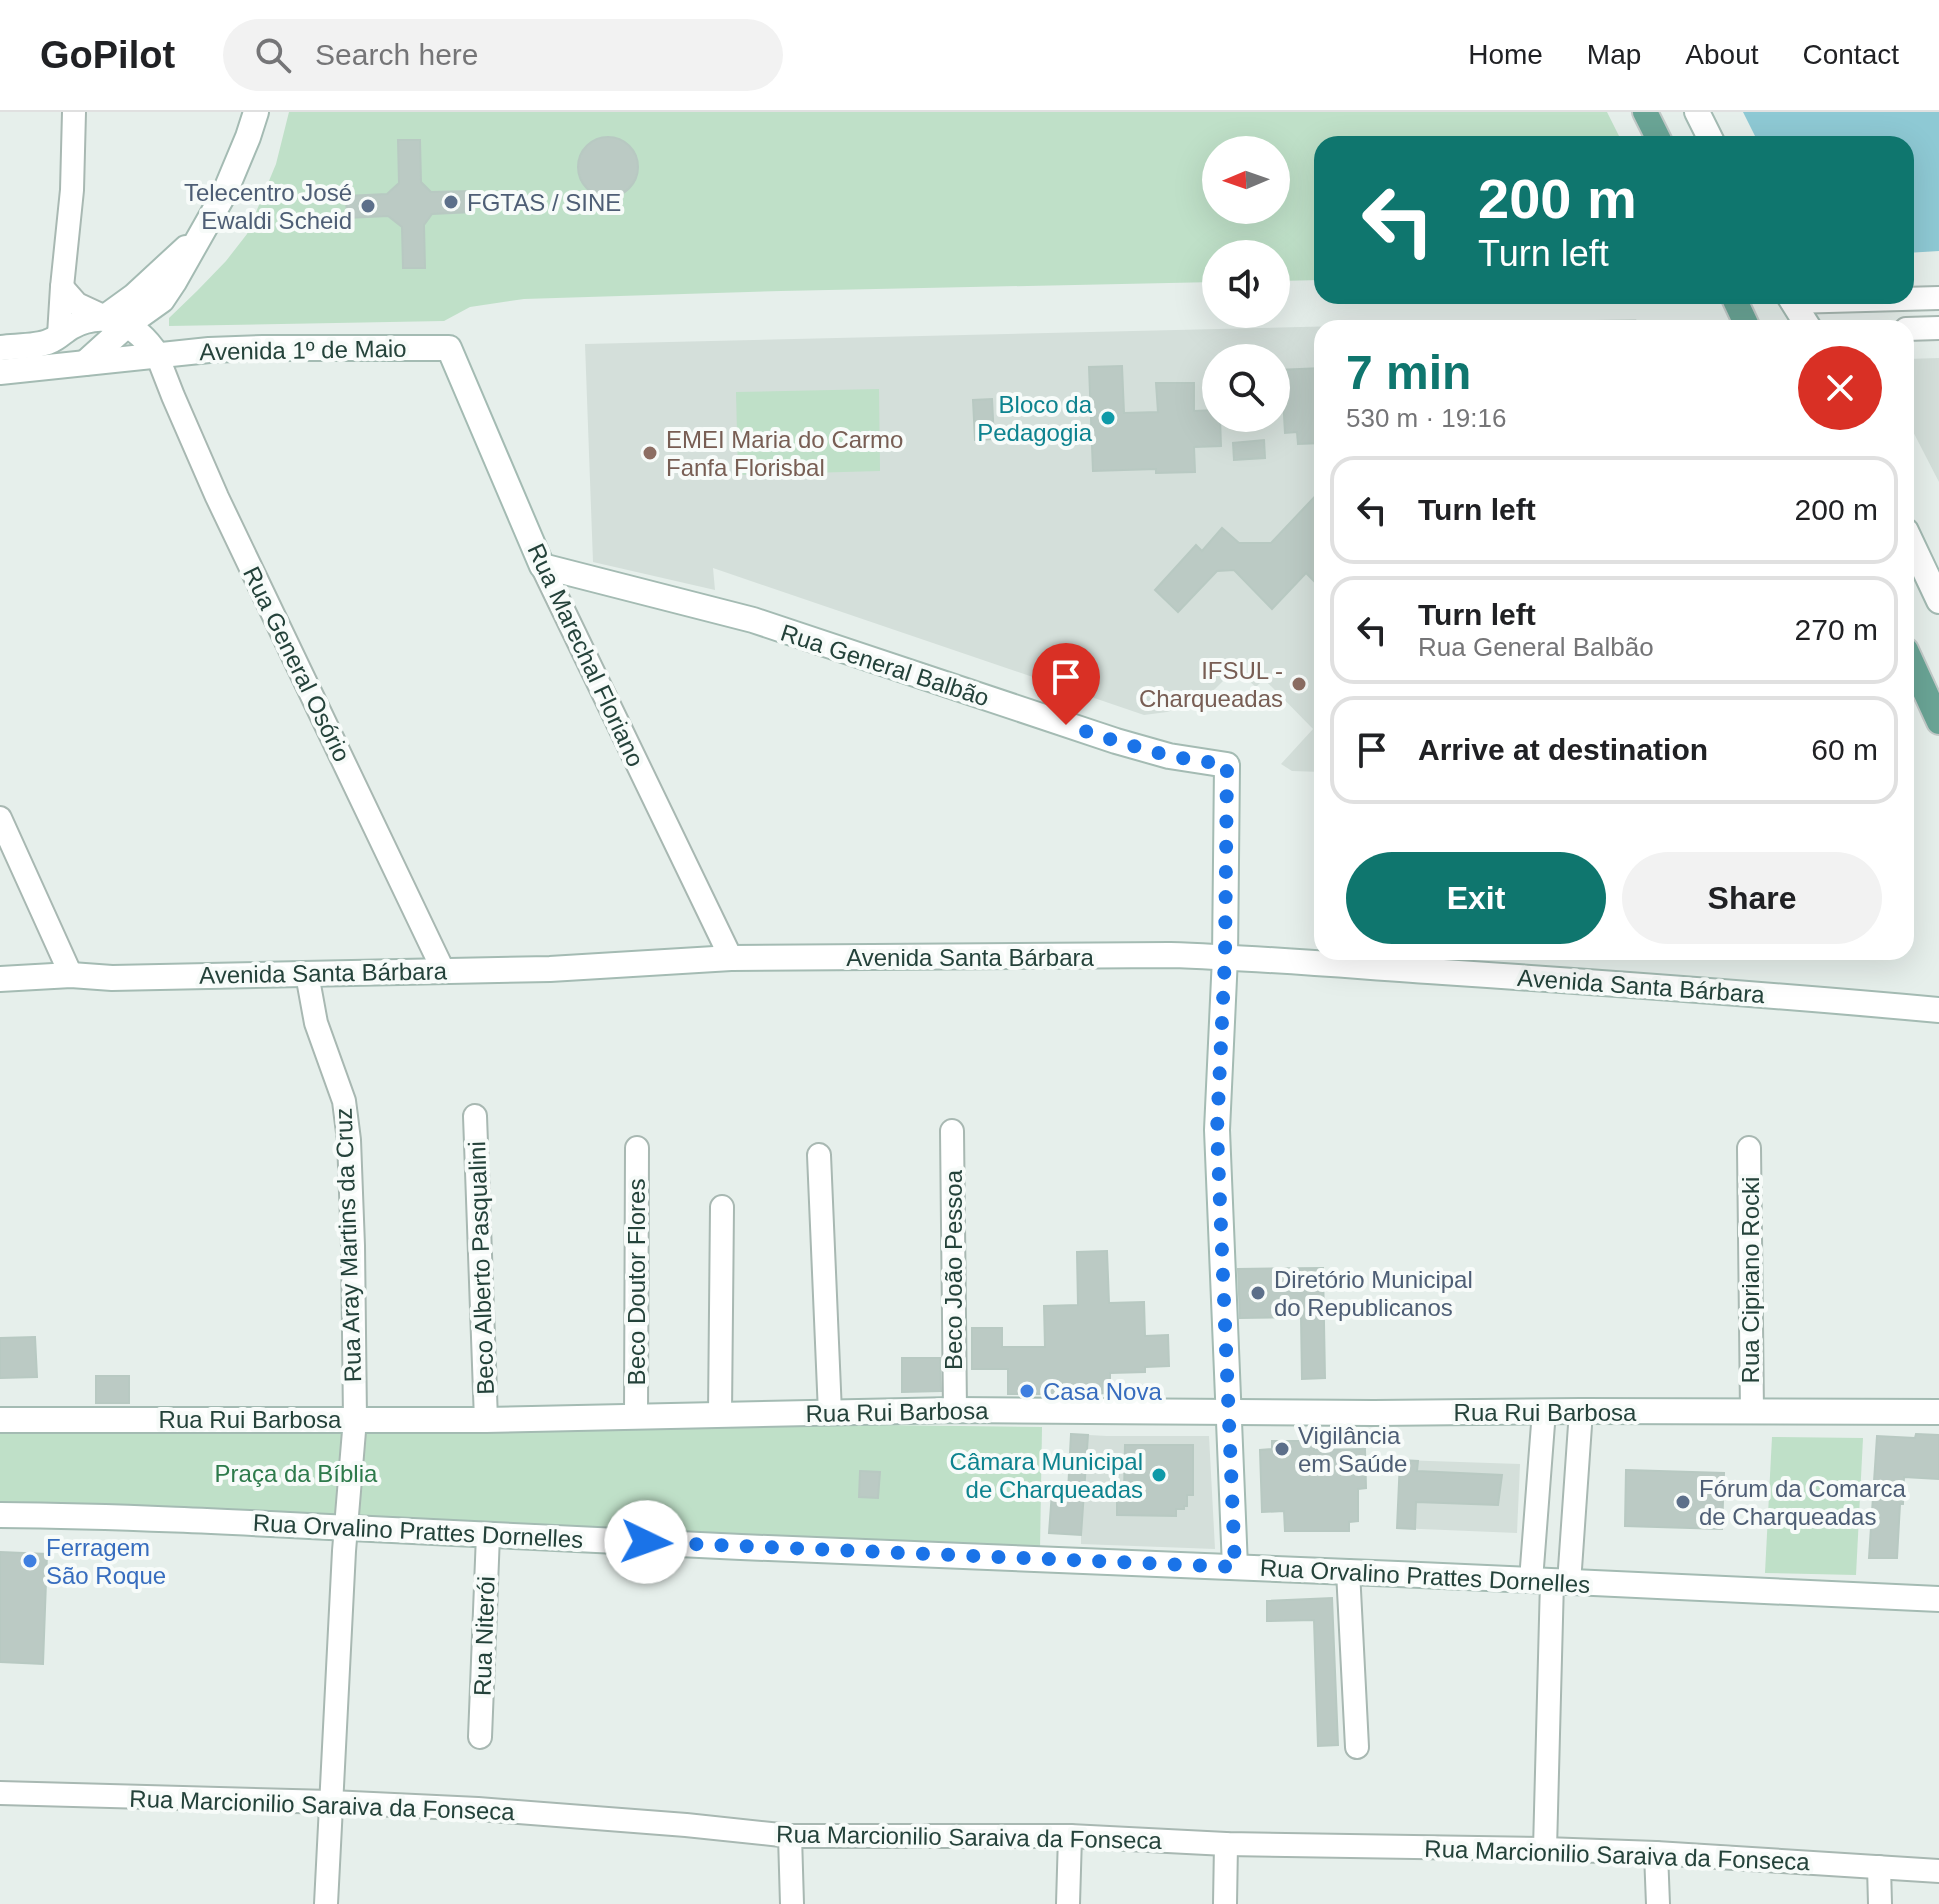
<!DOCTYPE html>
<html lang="en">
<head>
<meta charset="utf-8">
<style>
	body { margin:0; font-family:Arial,sans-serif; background:#f2f2f2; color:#202124; height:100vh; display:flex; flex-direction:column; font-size:30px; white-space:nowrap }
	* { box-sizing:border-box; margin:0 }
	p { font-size:26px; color:#757577 }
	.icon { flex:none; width:44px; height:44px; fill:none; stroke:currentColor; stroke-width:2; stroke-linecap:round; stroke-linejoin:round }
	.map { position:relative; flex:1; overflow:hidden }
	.details { position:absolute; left:1314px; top:208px; width:600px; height:640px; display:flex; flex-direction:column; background:#fff; border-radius:24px; box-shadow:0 8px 32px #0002 }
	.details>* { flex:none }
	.top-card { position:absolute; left:1314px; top:24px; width:600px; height:168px; border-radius:24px; box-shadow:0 8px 32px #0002; background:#0f766e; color:#fff; overflow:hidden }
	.needle { width:52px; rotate:268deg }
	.controls { position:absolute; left:1202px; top:24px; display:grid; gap:16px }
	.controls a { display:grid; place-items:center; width:88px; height:88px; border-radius:50%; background:#fff; box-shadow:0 8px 32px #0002; font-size:40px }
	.pin { position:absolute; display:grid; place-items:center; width:68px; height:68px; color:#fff; margin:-82px -34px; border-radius:50% 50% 50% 0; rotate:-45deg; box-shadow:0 0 8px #0007 }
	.pin .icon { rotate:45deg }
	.me { position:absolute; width:88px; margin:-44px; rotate:93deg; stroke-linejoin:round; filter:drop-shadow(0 0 6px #0008) }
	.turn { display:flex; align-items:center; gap:28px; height:168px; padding:0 32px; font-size:36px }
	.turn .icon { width:104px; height:104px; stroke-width:2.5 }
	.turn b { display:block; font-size:56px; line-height:68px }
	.round { display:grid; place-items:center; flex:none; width:84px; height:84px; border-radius:42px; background:#f2f2f2 }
	.overview { display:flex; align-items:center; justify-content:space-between; height:136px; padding:0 32px }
	h1 { font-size:48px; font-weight:600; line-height:60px; color:#0f766e }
	.cta { display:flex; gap:16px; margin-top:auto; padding:16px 32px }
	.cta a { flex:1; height:92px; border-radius:48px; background:#0f766e; color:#fff; font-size:32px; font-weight:600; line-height:92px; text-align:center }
	.cta a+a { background:#f2f2f2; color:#202124 }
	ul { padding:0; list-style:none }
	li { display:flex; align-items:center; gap:24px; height:108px; margin:0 16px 12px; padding:0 16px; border:4px solid #e0e0e0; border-radius:24px }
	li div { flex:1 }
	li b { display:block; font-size:30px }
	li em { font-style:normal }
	header { display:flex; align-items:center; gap:48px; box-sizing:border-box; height:112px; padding:0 40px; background:#fff; border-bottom:2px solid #e0e0e0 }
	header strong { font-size:38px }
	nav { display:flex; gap:44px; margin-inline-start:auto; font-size:28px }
	.search { width:560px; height:72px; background:#f2f2f2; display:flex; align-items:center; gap:20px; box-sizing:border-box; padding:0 28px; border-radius:44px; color:#757577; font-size:30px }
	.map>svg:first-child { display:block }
	.built { fill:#d4dfda; fill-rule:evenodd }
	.green { fill:#bfe0c8; fill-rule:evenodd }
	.water { fill:#8ec9d4 }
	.building { fill:#bbcac4; stroke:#b8c9c2; stroke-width:2 }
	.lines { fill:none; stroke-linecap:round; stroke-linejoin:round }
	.street-casing { stroke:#a8b8b2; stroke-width:26 }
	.secondary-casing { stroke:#a4bbb3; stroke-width:28 }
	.primary-casing { stroke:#c2cac8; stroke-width:28 }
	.street { stroke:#fff; stroke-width:22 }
	.secondary { stroke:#fff; stroke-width:24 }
	.primary { stroke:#6aa596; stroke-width:24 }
	.route { stroke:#1a73e8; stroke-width:14; stroke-dasharray:0 25.2 }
	.service-dot { fill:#5c6f8a; stroke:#f7fbf9; stroke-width:3 }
	.culture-dot { fill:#0f9aa8; stroke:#f7fbf9; stroke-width:3 }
	.education-dot { fill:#8d6e63; stroke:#f7fbf9; stroke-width:3 }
	.shop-dot { fill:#3f7fe0; stroke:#f7fbf9; stroke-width:3 }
	.labels { text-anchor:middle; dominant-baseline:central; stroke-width:8; stroke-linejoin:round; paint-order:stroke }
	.service-label { font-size:24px; fill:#4e5e75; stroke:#f7fbf9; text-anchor:start }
	.street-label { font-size:24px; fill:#24423a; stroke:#f7fbf9 }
	.culture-label { font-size:24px; fill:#0d838f; stroke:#f7fbf9; text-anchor:end }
	.education-label { font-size:24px; fill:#785e54; stroke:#f7fbf9; text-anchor:start }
	.shop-label { font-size:24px; fill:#366cbe; stroke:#f7fbf9; text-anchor:start }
	.park-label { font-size:24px; fill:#2d7a4b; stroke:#f7fbf9 }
</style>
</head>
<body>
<header>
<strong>GoPilot</strong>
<div class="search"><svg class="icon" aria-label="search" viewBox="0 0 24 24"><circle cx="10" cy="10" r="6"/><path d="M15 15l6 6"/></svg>Search here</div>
<nav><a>Home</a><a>Map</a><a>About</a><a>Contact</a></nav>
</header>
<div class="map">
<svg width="1939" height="1792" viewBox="0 0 1939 1792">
	<rect width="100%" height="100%" fill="#e6efeb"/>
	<g class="built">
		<path d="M1636 207 1641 216H1322V660L1292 659 1281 652 1313 617 1264 567 1256 575 1235 557 1215 577 1190 593 1167 600 1144 603 713 456 715 478 593 450 585 232ZM1216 246H1276V306H1216Z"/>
		<polygon points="1939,246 1939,370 1906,306 1906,247"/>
		<polygon points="1071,1322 1107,1324 1209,1324 1215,1437 1081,1432 1081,1423 1049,1421 1052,1380 1068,1380"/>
		<polygon points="1400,1348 1520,1352 1517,1421 1397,1416"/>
	</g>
	<g class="green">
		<path d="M289 0H1607L1623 32H1322V168L1276 169V142H1216V170L781 179 524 187 470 195 444 209 169 214V206L197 179 226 149 247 122 276 52ZM1216 38H1276V98H1216Z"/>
		<polygon points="879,277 880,359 738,363 736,280"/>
		<polygon points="881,1313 1042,1315 1040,1438 359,1408 365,1320"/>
		<polygon points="343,1319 336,1407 0,1392 0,1320"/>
		<polygon points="1772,1325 1863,1326 1856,1463 1765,1461"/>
	</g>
	<polygon class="water" points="1743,0 1939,0 1939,139 1906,141 1906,32 1759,32"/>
	<g class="building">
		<circle cx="608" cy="55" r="30"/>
		<polygon points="398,28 420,28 421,70 431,80 472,79 473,100 432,102 424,113 425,156 403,156 402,115 388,104 347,106 346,84 387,82 399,71"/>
		<polygon points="1122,254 1124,301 1158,300 1156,271 1194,271 1194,299 1216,298 1216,306 1220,306 1221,334 1194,335 1195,360 1156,361 1156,357 1093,359 1089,255"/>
		<polygon points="1322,256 1322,331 1298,332 1297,320 1285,321 1283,285 1279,285 1277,258"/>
		<polygon points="992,287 994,327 975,328 973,288"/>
		<polygon points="1264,328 1265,346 1234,348 1233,331"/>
		<polygon points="1322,377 1322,477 1306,461 1272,497 1234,458 1217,459 1178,500 1155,478 1196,433 1202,439 1222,416 1239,431 1271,431"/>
		<polygon points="1107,1139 1109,1191 1144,1190 1145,1224 1168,1223 1169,1254 1145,1255 1145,1260 1110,1261 1110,1281 1076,1282 1008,1282 1008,1257 972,1257 972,1216 1002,1216 1002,1235 1045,1235 1044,1194 1078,1193 1077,1140"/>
		<polygon points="1323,1156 1325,1266 1302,1267 1301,1205 1240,1206 1238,1157"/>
		<polygon points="35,1225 37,1265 0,1266 0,1226"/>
		<polygon points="902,1246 940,1246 941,1279 902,1280"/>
		<rect x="96" y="1264" width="33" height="27"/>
		<polygon points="1071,1322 1088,1323 1081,1423 1049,1421 1052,1380 1068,1380"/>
		<polygon points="1916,1322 1939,1323 1939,1367 1904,1365 1903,1392 1900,1392 1897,1446 1869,1446 1877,1324 1915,1326"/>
		<polygon points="1272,1329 1313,1329 1314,1338 1365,1337 1366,1376 1358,1377 1358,1409 1349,1410 1349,1419 1285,1419 1284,1399 1262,1400 1260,1338 1272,1337"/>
		<polygon points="1125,1333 1193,1333 1193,1383 1187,1383 1187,1394 1184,1394 1184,1397 1176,1397 1176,1404 1117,1403 1117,1383 1124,1383"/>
		<polygon points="1400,1348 1418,1349 1417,1359 1502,1363 1498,1393 1416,1390 1415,1417 1397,1416"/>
		<polygon points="1626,1358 1724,1361 1722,1417 1625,1414"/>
		<polygon points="860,1359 880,1360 878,1386 859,1385"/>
		<polygon points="0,1440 47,1442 43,1552 0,1550"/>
		<polygon points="1332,1486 1338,1633 1318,1634 1314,1508 1267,1509 1267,1489"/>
	</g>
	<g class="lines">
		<g class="street-casing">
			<g id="street">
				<polyline points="62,175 77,192 105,205"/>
				<polyline points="1792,190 1939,186"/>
				<polyline points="1906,217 1939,216"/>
				<polyline points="59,223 62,175 72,78 74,0"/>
				<polyline points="157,243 173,284 217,385 443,858"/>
				<polyline points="542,454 731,846"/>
				<polyline points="0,706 71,863"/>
				<polyline points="307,862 316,911 344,989 349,1028 353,1134 355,1307 344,1439 326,1792"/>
				<polyline points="475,1004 486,1308"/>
				<polyline points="952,1019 955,1298"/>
				<polyline points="1749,1036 1752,1299"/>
				<polyline points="819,1043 830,1301"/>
				<polyline points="720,1302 722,1095"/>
				<polyline points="636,1304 637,1036"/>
				<polyline points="1348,1459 1357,1635"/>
				<polyline points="1531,1468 1544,1299"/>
				<polyline points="1569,1471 1581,1299"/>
				<polyline points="480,1625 488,1423"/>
				<polyline points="0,1681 331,1690 478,1697 686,1713 790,1724 1070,1724 1226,1732 1545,1737 1656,1741 1939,1759"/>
				<polyline points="790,1724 792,1792"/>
				<polyline points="1545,1737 1552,1469"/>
				<polyline points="1656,1741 1658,1792"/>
				<polyline points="1879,1755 1880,1792"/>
				<polyline points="1068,1792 1070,1724"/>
				<polyline points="1225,1792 1226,1732"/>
			</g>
		</g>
		<g class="secondary-casing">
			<g id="secondary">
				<polyline points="1697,0 1713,32"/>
				<polyline points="1789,184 1809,216"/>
				<polyline points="105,205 134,184 186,136"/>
				<path d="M0 236C14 234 38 235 50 229 58 226 64 219 71 215 106 196 137 212 157 243"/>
				<polyline points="85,251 127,213 162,188 174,170 225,80 248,25 256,0"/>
				<polyline points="0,260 209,238 263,236 449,236 542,454 753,508 1116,629 1169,644 1227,653 1225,845 1217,1018 1235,1455"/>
				<polyline points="1906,419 1939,489"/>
				<path d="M0 867 71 863 112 866 550 857 731 846 1170 843C1261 846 1352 854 1443 860 1608 871 1774 883 1939 898"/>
				<polyline points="0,1308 486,1308 955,1298 1374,1301 1581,1299 1939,1300"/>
				<path d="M0 1403C117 1404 234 1410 351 1416 481 1423 611 1429 741 1435 1140 1452 1540 1466 1939 1487"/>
			</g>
		</g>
		<g class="primary-casing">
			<g id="primary">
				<polyline points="1645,0 1661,32"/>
				<polyline points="1733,184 1748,216"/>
				<polyline points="1906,538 1939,610"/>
			</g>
		</g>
		<use href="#street" class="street"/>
		<use href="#secondary" class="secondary"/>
		<use href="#primary" class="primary"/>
	</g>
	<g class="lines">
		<polyline class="route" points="646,1430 1235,1455 1217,1018 1225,845 1227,653 1169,644 1116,629 1066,613"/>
	</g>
	<g class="service-dot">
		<circle cx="451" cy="90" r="8"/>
		<circle cx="368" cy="94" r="8"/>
		<circle cx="1258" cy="1181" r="8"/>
		<circle cx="1282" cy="1337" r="8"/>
		<circle cx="1683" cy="1390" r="8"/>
	</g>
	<g class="culture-dot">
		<circle cx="1108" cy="306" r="8"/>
		<circle cx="1159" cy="1363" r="8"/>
	</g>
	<g class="education-dot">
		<circle cx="650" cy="341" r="8"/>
		<circle cx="1299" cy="572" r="8"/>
	</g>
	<g class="shop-dot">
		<circle cx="1027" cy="1279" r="8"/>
		<circle cx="30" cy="1449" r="8"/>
	</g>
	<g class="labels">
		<g class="service-label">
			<text x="352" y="80" text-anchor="end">Telecentro José<tspan x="352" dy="28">Ewaldi Scheid</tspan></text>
			<text x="467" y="90">FGTAS / SINE</text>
			<text x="1274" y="1167">Diretório Municipal<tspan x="1274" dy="28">do Republicanos</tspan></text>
			<text x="1298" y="1323">Vigilância<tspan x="1298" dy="28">em Saúde</tspan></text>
			<text x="1699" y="1376">Fórum da Comarca<tspan x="1699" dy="28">de Charqueadas</tspan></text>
		</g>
		<g class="street-label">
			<text transform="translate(303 238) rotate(-1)">Avenida 1º de Maio</text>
			<text transform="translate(586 543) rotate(65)">Rua Marechal Floriano</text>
			<text transform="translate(297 552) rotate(64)">Rua General Osório</text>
			<text transform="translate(885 553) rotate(18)">Rua General Balbão</text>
			<text x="970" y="845">Avenida Santa Bárbara</text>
			<text transform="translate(323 861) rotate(-1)">Avenida Santa Bárbara</text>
			<text transform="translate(1641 874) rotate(4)">Avenida Santa Bárbara</text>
			<text transform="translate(348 1133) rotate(-92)">Rua Aray Martins da Cruz</text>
			<text transform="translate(481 1156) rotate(-92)">Beco Alberto Pasqualini</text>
			<text transform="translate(953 1158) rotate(-90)">Beco João Pessoa</text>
			<text transform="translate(1750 1168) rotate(-90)">Rua Cipriano Rocki</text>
			<text transform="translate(636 1170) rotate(-90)">Beco Doutor Flores</text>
			<text transform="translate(897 1300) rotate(-1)">Rua Rui Barbosa</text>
			<text x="1545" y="1300">Rua Rui Barbosa</text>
			<text x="250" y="1307">Rua Rui Barbosa</text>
			<text transform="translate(418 1419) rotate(3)">Rua Orvalino Prattes Dornelles</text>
			<text transform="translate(1425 1464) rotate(3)">Rua Orvalino Prattes Dornelles</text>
			<text transform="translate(484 1524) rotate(-88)">Rua Niterói</text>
			<text transform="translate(322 1693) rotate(2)">Rua Marcionilio Saraiva da Fonseca</text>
			<text transform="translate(969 1725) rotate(1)">Rua Marcionilio Saraiva da Fonseca</text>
			<text transform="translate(1617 1743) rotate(2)">Rua Marcionilio Saraiva da Fonseca</text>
		</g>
		<g class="culture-label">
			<text x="1092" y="292">Bloco da<tspan x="1092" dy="28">Pedagogia</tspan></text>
			<text x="1143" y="1349">Câmara Municipal<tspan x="1143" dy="28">de Charqueadas</tspan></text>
		</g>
		<g class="education-label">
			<text x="666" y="327">EMEI Maria do Carmo<tspan x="666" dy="28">Fanfa Florisbal</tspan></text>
			<text x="1283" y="558" text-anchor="end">IFSUL -<tspan x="1283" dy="28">Charqueadas</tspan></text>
		</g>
		<g class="shop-label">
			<text x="1043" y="1279">Casa Nova</text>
			<text x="46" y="1435">Ferragem<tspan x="46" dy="28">São Roque</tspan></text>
		</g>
		<g class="park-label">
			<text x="296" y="1361">Praça da Bíblia</text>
		</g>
	</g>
</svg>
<div class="controls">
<a><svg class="needle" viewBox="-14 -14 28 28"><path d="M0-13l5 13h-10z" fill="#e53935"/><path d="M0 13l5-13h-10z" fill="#757577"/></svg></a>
<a><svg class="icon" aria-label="sound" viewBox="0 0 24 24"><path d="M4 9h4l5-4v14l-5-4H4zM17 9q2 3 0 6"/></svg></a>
<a><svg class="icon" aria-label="search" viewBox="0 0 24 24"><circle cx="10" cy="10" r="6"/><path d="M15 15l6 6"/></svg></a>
</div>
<div class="pin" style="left:1066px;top:613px;background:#d93025"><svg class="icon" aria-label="arrive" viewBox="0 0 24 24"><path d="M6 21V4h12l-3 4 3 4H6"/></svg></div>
<svg class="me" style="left:646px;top:1430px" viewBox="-20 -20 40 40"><circle r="19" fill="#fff"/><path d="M0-13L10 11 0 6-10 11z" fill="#1a73e8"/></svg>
<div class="top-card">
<div class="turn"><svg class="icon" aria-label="left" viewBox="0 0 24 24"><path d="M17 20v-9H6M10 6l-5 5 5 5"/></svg><div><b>200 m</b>Turn left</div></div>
</div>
<section class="details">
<div class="overview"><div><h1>7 min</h1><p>530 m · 19:16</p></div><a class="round" style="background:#d93025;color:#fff"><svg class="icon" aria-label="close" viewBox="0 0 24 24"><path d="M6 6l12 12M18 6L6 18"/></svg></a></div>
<ul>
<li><svg class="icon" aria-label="left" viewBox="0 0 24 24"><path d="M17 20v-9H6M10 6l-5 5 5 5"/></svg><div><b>Turn left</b></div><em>200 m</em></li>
<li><svg class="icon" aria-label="left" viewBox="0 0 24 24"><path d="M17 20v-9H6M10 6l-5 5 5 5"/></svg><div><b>Turn left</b><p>Rua General Balbão</p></div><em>270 m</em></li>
<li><svg class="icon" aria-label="arrive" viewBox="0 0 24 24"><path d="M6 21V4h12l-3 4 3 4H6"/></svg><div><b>Arrive at destination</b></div><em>60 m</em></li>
</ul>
<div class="cta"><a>Exit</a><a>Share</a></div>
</section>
</div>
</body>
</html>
